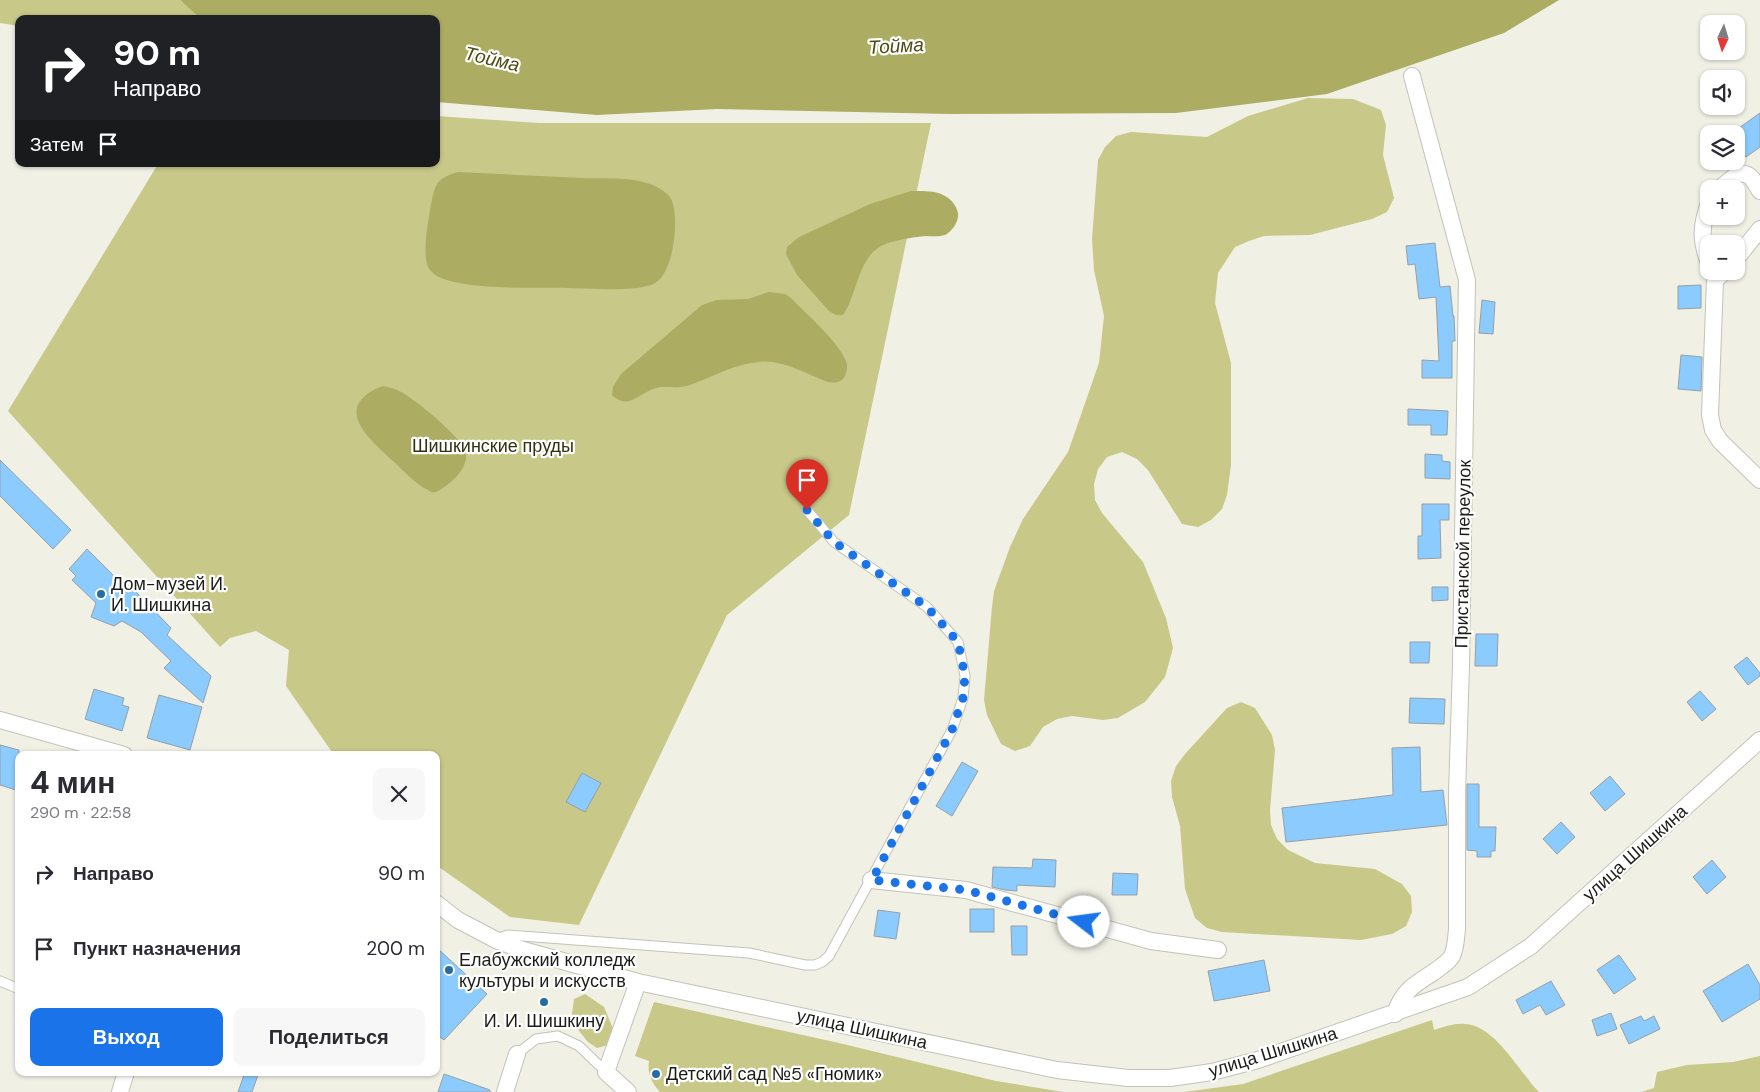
<!DOCTYPE html>
<html lang="ru">
<head>
<meta charset="utf-8">
<style>
	body { margin:0; font-family:"DM Sans",sans-serif; background:#f7f7f7; color:#2b2b33; height:100vh; display:flex; flex-direction:column; font-size:19px; white-space:nowrap }
	* { box-sizing:border-box; margin:0 }
	p { font-size:16px; color:#7c7c81 }
	.icon { flex:none; width:28px; height:28px; fill:none; stroke:currentColor; stroke-width:2; stroke-linecap:round; stroke-linejoin:round }
	.map { position:relative; flex:1; overflow:hidden }
	.details { position:absolute; left:15px; top:751px; width:425px; height:325px; display:flex; flex-direction:column; background:#fff; border-radius:10px; box-shadow:0 1px 4px #0004 }
	.details>* { flex:none }
	.hud { position:absolute; left:15px; top:15px; width:425px; height:152px; border-radius:10px; box-shadow:0 1px 4px #0004; background:#202124; color:#fff; overflow:hidden }
	.needle { width:32px; rotate:184deg }
	.fabs { position:absolute; left:1700px; top:15px; display:grid; gap:10px }
	.fabs a { display:grid; place-items:center; width:45px; height:45px; border-radius:10px; background:#fff; box-shadow:0 1px 4px #0004; font-size:25px }
	.pin { position:absolute; display:grid; place-items:center; width:42px; height:42px; color:#fff; margin:-51px -21px; border-radius:50% 50% 50% 0; rotate:-45deg; box-shadow:0 0 5px #0007 }
	.pin .icon { rotate:45deg }
	.me { position:absolute; width:55px; margin:-28px; rotate:285deg; stroke-linejoin:round; filter:drop-shadow(0 0 4px #0008) }
	.turn { display:flex; align-items:center; gap:18px; height:105px; padding:0 15px; font-size:22px }
	.turn .icon { width:65px; height:65px; stroke-width:2.5 }
	.turn b { display:block; font-size:35px; line-height:42px }
	.then { display:flex; align-items:center; height:48px; padding:0 15px; background:#0003; gap:10px; font-size:19px }
	.round { display:grid; place-items:center; flex:none; width:52px; height:52px; border-radius:10px; background:#f7f7f7 }
	.overview { display:flex; align-items:center; justify-content:space-between; height:85px; padding:0 15px }
	h1 { font-size:30px; font-weight:800; line-height:38px }
	.primary-button { display:flex; gap:10px; margin-top:auto; padding:10px 15px }
	.primary-button a { flex:1; height:58px; border-radius:10px; background:#1a73e8; color:#fff; font-size:20px; font-weight:800; line-height:58px; text-align:center }
	.primary-button a+a { background:#f7f7f7; color:#2b2b33 }
	ul { padding:0; list-style:none }
	li { display:flex; align-items:center; gap:15px; height:75px; padding:0 15px }
	li div { flex:1 }
	li b { display:block; font-size:19px }
	li em { font-style:normal }
	.map>svg:first-child { display:block }
	.green { fill:#c8c889 }
	.water { fill:#acac62 }
	.building { fill:#8ccbfe; stroke:#969fa6 }
	.lines { fill:none; stroke-linecap:round; stroke-linejoin:round }
	.service-casing { stroke:#c2c3b7; stroke-width:11 }
	.minor-casing { stroke:#c2c3b7; stroke-width:18 }
	.service { stroke:#fff; stroke-width:9 }
	.minor { stroke:#fff; stroke-width:16 }
	.route { stroke:#1a73e8; stroke-width:9; stroke-dasharray:0 16.2 }
	.poi-dot { fill:#236da0; stroke:#fff; stroke-width:2 }
	.labels { text-anchor:middle; dominant-baseline:central; stroke-width:4.5; stroke-linejoin:round; paint-order:stroke }
	.park-label { font-size:18px; fill:#323111; stroke:#fff }
	.street-label { font-size:18px; fill:#1c1c18; stroke:#fff }
	.poi-label { font-size:18px; fill:#1c1c18; stroke:#fff; text-anchor:start }
	.water-label { font-size:19px; font-style:italic; fill:#4c4c13; stroke:#fff }
</style>
</head>
<body>
<div class="map">
<svg width="1760" height="1092" viewBox="0 0 1760 1092">
	<rect width="100%" height="100%" fill="#f0f0e5"/>
	<g class="green">
		<polygon points="0,0 180,0 194,13 203,19 19,19 19,26 0,23"/>
		<polygon points="1308,98 1353,99 1381,110 1386,125 1383,155 1394,198 1387,212 1372,219 1310,235 1264,236 1249,241 1235,247 1218,273 1215,303 1231,363 1231,465 1227,495 1222,509 1211,520 1198,527 1182,524 1148,470 1137,459 1122,452 1107,457 1098,469 1094,484 1095,500 1102,513 1143,562 1166,618 1173,648 1165,677 1145,702 1118,718 1103,720 1072,716 1057,719 1043,727 1030,746 1015,751 1001,744 987,715 984,700 992,607 994,591 1010,547 1023,519 1068,452 1099,363 1104,316 1094,270 1092,239 1098,160 1105,147 1116,136 1131,132 1207,137 1248,116"/>
		<polygon points="436,116 539,123 931,123 849,515 727,615 579,925 510,917 436,865 436,755 334,755 286,686 289,650 256,631 230,638 220,647 8,411 158,164 436,164"/>
		<polygon points="1241,702 1255,708 1272,735 1275,750 1270,810 1271,825 1277,839 1288,850 1315,863 1375,869 1402,884 1411,896 1412,912 1406,926 1392,934 1361,940 1222,932 1207,928 1195,918 1185,889 1180,826 1172,797 1171,781 1176,766 1185,754 1227,708"/>
		<polygon points="585,994 604,1007 614,1031 608,1045 597,1048 588,1042 571,1021 574,999"/>
		<path d="M654 1002 839 1043 996 1081 1063 1092H660C652 1083 647 1074 649 1061L635 1056Z"/>
		<path d="M1432 1020 1434 1030C1444 1027 1455 1023 1465 1024 1495 1025 1520 1073 1539 1092H1184L1243 1084Z"/>
		<polygon points="1760,1056 1760,1092 1641,1092 1654,1088 1657,1072 1687,1065 1733,1062"/>
	</g>
	<g class="water">
		<polygon points="180,0 1559,0 1504,33 1327,94 1176,113 950,114 717,109 597,115 436,102 436,19 203,19 194,13"/>
		<path d="M458 172C499 174 541 176 582 178 606 179 635 176 657 187 662 190 668 193 671 199 680 216 674 273 655 283 637 293 587 288 566 288 538 287 446 292 430 270 421 259 428 224 430 210 435 187 433 179 458 172Z"/>
		<path d="M911 191C922 191 935 190 945 196 952 200 956 205 958 213 959 222 952 231 945 235 939 237 932 236 926 236 914 237 887 241 878 248 858 261 856 297 843 315H836L829 311 797 275 786 254 787 247 799 237 870 204Z"/>
		<path d="M769 292 785 294 791 298C807 315 837 340 846 361 848 365 847 371 845 376 841 383 835 383 828 382 806 374 782 359 759 362 733 364 711 378 687 386 676 389 663 385 653 389 637 395 628 410 612 395L613 387 621 374 702 305 717 300 748 299Z"/>
		<path d="M383 386C388 387 393 388 397 390 412 396 464 439 466 453 468 469 451 484 438 491 434 493 432 493 428 490 415 484 404 471 393 461 380 448 344 421 361 400 367 393 374 389 383 386Z"/>
	</g>
	<g class="building">
		<polygon points="1760,113 1760,147 1746,157 1736,143 1736,130"/>
		<polygon points="1435,243 1440,287 1450,286 1453,316 1454,316 1455,341 1452,341 1452,378 1422,378 1422,360 1439,361 1436,297 1419,299 1415,264 1408,265 1406,246"/>
		<polygon points="1701,285 1701,308 1678,309 1678,286"/>
		<polygon points="1482,300 1495,302 1493,334 1479,333"/>
		<polygon points="1681,355 1702,357 1701,391 1678,389"/>
		<polygon points="1408,409 1448,411 1447,435 1431,435 1431,425 1408,425"/>
		<polygon points="1425,454 1442,455 1442,461 1450,462 1450,479 1425,478"/>
		<polygon points="0,460 71,530 53,549 0,496"/>
		<polygon points="1422,504 1449,504 1449,520 1440,520 1441,558 1418,559 1418,536 1422,536"/>
		<polygon points="87,549 120,582 135,591 171,628 167,635 211,676 203,703 164,668 171,661 141,632 122,621 114,626 91,617 96,603 72,580 76,576 69,569"/>
		<polygon points="1432,587 1448,587 1448,600 1432,601"/>
		<polygon points="1476,634 1498,634 1497,666 1475,666"/>
		<polygon points="1410,642 1430,642 1429,663 1410,663"/>
		<polygon points="1747,657 1760,673 1760,676 1748,685 1734,667"/>
		<polygon points="94,689 124,698 122,705 129,707 122,731 85,719"/>
		<polygon points="1700,691 1716,709 1702,721 1687,702"/>
		<polygon points="159,695 202,707 190,750 147,738"/>
		<polygon points="1410,698 1445,699 1444,724 1409,723"/>
		<polygon points="0,745 19,750 19,791 0,785"/>
		<polygon points="1420,747 1421,792 1443,790 1447,825 1286,842 1282,808 1393,795 1392,748"/>
		<polygon points="962,762 978,771 952,816 936,806"/>
		<polygon points="582,773 601,783 585,812 566,802"/>
		<polygon points="1610,776 1625,794 1605,811 1590,793"/>
		<polygon points="1467,784 1479,784 1479,827 1496,827 1495,851 1491,851 1491,857 1477,857 1477,851 1467,850"/>
		<polygon points="1561,822 1575,837 1557,854 1543,839"/>
		<polygon points="1033,859 1056,860 1055,887 1017,885 1017,891 1005,890 992,887 993,867 1032,868"/>
		<polygon points="1712,860 1726,877 1707,894 1693,877"/>
		<polygon points="1113,873 1138,874 1137,895 1112,895"/>
		<rect x="970" y="909" width="24" height="23"/>
		<polygon points="878,910 900,913 896,939 874,936"/>
		<polygon points="1011,926 1027,926 1027,955 1012,955"/>
		<polygon points="436,947 487,994 444,1040 436,1034"/>
		<polygon points="1619,955 1636,979 1614,994 1597,970"/>
		<polygon points="1264,960 1270,991 1214,1001 1208,971"/>
		<polygon points="1748,964 1760,985 1760,999 1722,1022 1703,991"/>
		<polygon points="1551,981 1565,1005 1546,1015 1540,1005 1523,1014 1516,1000"/>
		<polygon points="1611,1013 1617,1029 1597,1036 1592,1020"/>
		<polygon points="1641,1016 1644,1021 1654,1016 1660,1029 1629,1044 1620,1025"/>
		<polygon points="245,1072 259,1072 252,1092 238,1092"/>
		<polygon points="444,1074 490,1090 490,1092 438,1092"/>
	</g>
	<g class="lines">
		<g class="service-casing">
			<g id="service">
				<polyline points="496,939 508,935 749,953 805,965 815,965 822,962 829,956 952,730 963,698 965,676 958,642 927,607 834,542 807,510"/>
				<polyline points="0,981 19,989"/>
				<polyline points="517,1054 536,1039 558,1036 579,1046 606,1072"/>
			</g>
		</g>
		<g class="minor-casing">
			<g id="minor">
				<path d="M1719 189 1739 173C1753 174 1753 181 1760 191"/>
				<path d="M1709 203C1701 226 1700 239 1709 263"/>
				<polyline points="1736,259 1760,229"/>
				<polyline points="1725,271 1715,280 1710,415 1713,430 1720,441 1760,480"/>
				<polyline points="0,720 124,755"/>
				<polyline points="871,880 966,890 1151,941 1218,950"/>
				<polyline points="436,903 458,920 496,940 523,950 638,982 606,1072 628,1092"/>
				<polyline points="638,982 1057,1070 1128,1078 1170,1078 1212,1072 1258,1060 1468,987 1531,946 1760,740"/>
				<path d="M1395 1014C1402 991 1415 984 1434 972 1440 967 1448 963 1452 956 1456 948 1456 937 1457 929V793L1461 665 1467 280 1412 76"/>
				<polyline points="120,1092 126,1072"/>
				<polyline points="505,1092 517,1054"/>
			</g>
		</g>
		<use href="#service" class="service"/>
		<use href="#minor" class="minor"/>
	</g>
	<g class="lines">
		<polyline class="route" points="807,510 834,542 927,607 958,642 965,676 963,698 952,730 872,880 966,890 1084,922"/>
	</g>
	<g class="poi-dot">
		<circle cx="101" cy="594" r="5"/>
		<circle cx="449" cy="970" r="5"/>
		<circle cx="544" cy="1002" r="5"/>
		<circle cx="656" cy="1074" r="5"/>
	</g>
	<g class="labels">
		<g class="park-label">
			<text x="493" y="446">Шишкинские пруды</text>
		</g>
		<g class="street-label">
			<text transform="translate(1463 554) rotate(-89)">Пристанской переулок</text>
			<text transform="translate(1635 853) rotate(-42)">улица Шишкина</text>
			<text transform="translate(862 1029) rotate(12)">улица Шишкина</text>
			<text transform="translate(1273 1052) rotate(-17)">улица Шишкина</text>
		</g>
		<g class="poi-label">
			<text x="111" y="584">Дом-музей И.<tspan x="111" dy="21">И. Шишкина</tspan></text>
			<text x="459" y="960">Елабужский колледж<tspan x="459" dy="21">культуры и искусств</tspan></text>
			<text x="544" y="1021" text-anchor="middle">И. И. Шишкину</text>
			<text x="666" y="1074">Детский сад №5 «Гномик»</text>
		</g>
		<g class="water-label">
			<text transform="translate(896 46) rotate(-3)">Тойма</text>
			<text transform="translate(492 59) rotate(13)">Тойма</text>
		</g>
	</g>
</svg>
<div class="fabs">
<a><svg class="needle" viewBox="-14 -14 28 28"><path d="M0-13l5 13h-10z" fill="#e53935"/><path d="M0 13l5-13h-10z" fill="#7c7c81"/></svg></a>
<a><svg class="icon" aria-label="sound" viewBox="0 0 24 24"><path d="M4 9h4l5-4v14l-5-4H4zM17 9q2 3 0 6"/></svg></a>
<a><svg class="icon" aria-label="layers" viewBox="0 0 24 24"><path d="M12 4l9 5-9 5-9-5zM3 14l9 5 9-5"/></svg></a>
<a>+</a>
<a>−</a>
</div>
<div class="pin" style="left:807px;top:510px;background:#d93025"><svg class="icon" aria-label="arrive" viewBox="0 0 24 24"><path d="M6 21V4h12l-3 4 3 4H6"/></svg></div>
<svg class="me" style="left:1084px;top:922px" viewBox="-20 -20 40 40"><circle r="19" fill="#fff"/><path d="M0-13L10 11 0 6-10 11z" fill="#1a73e8"/></svg>
<div class="hud">
<div class="turn"><svg class="icon" aria-label="right" viewBox="0 0 24 24"><path d="M7 20v-9h11M14 6l5 5-5 5"/></svg><div><b>90 m</b>Направо</div></div>
<div class="then">Затем<svg class="icon" aria-label="arrive" viewBox="0 0 24 24"><path d="M6 21V4h12l-3 4 3 4H6"/></svg></div>
</div>
<section class="details">
<div class="overview"><div><h1>4 мин</h1><p>290 m · 22:58</p></div><a class="round"><svg class="icon" aria-label="close" viewBox="0 0 24 24"><path d="M6 6l12 12M18 6L6 18"/></svg></a></div>
<ul>
<li><svg class="icon" aria-label="right" viewBox="0 0 24 24"><path d="M7 20v-9h11M14 6l5 5-5 5"/></svg><div><b>Направо</b></div><em>90 m</em></li>
<li><svg class="icon" aria-label="arrive" viewBox="0 0 24 24"><path d="M6 21V4h12l-3 4 3 4H6"/></svg><div><b>Пункт назначения</b></div><em>200 m</em></li>
</ul>
<div class="primary-button"><a>Выход</a><a>Поделиться</a></div>
</section>
</div>
</body>
</html>
